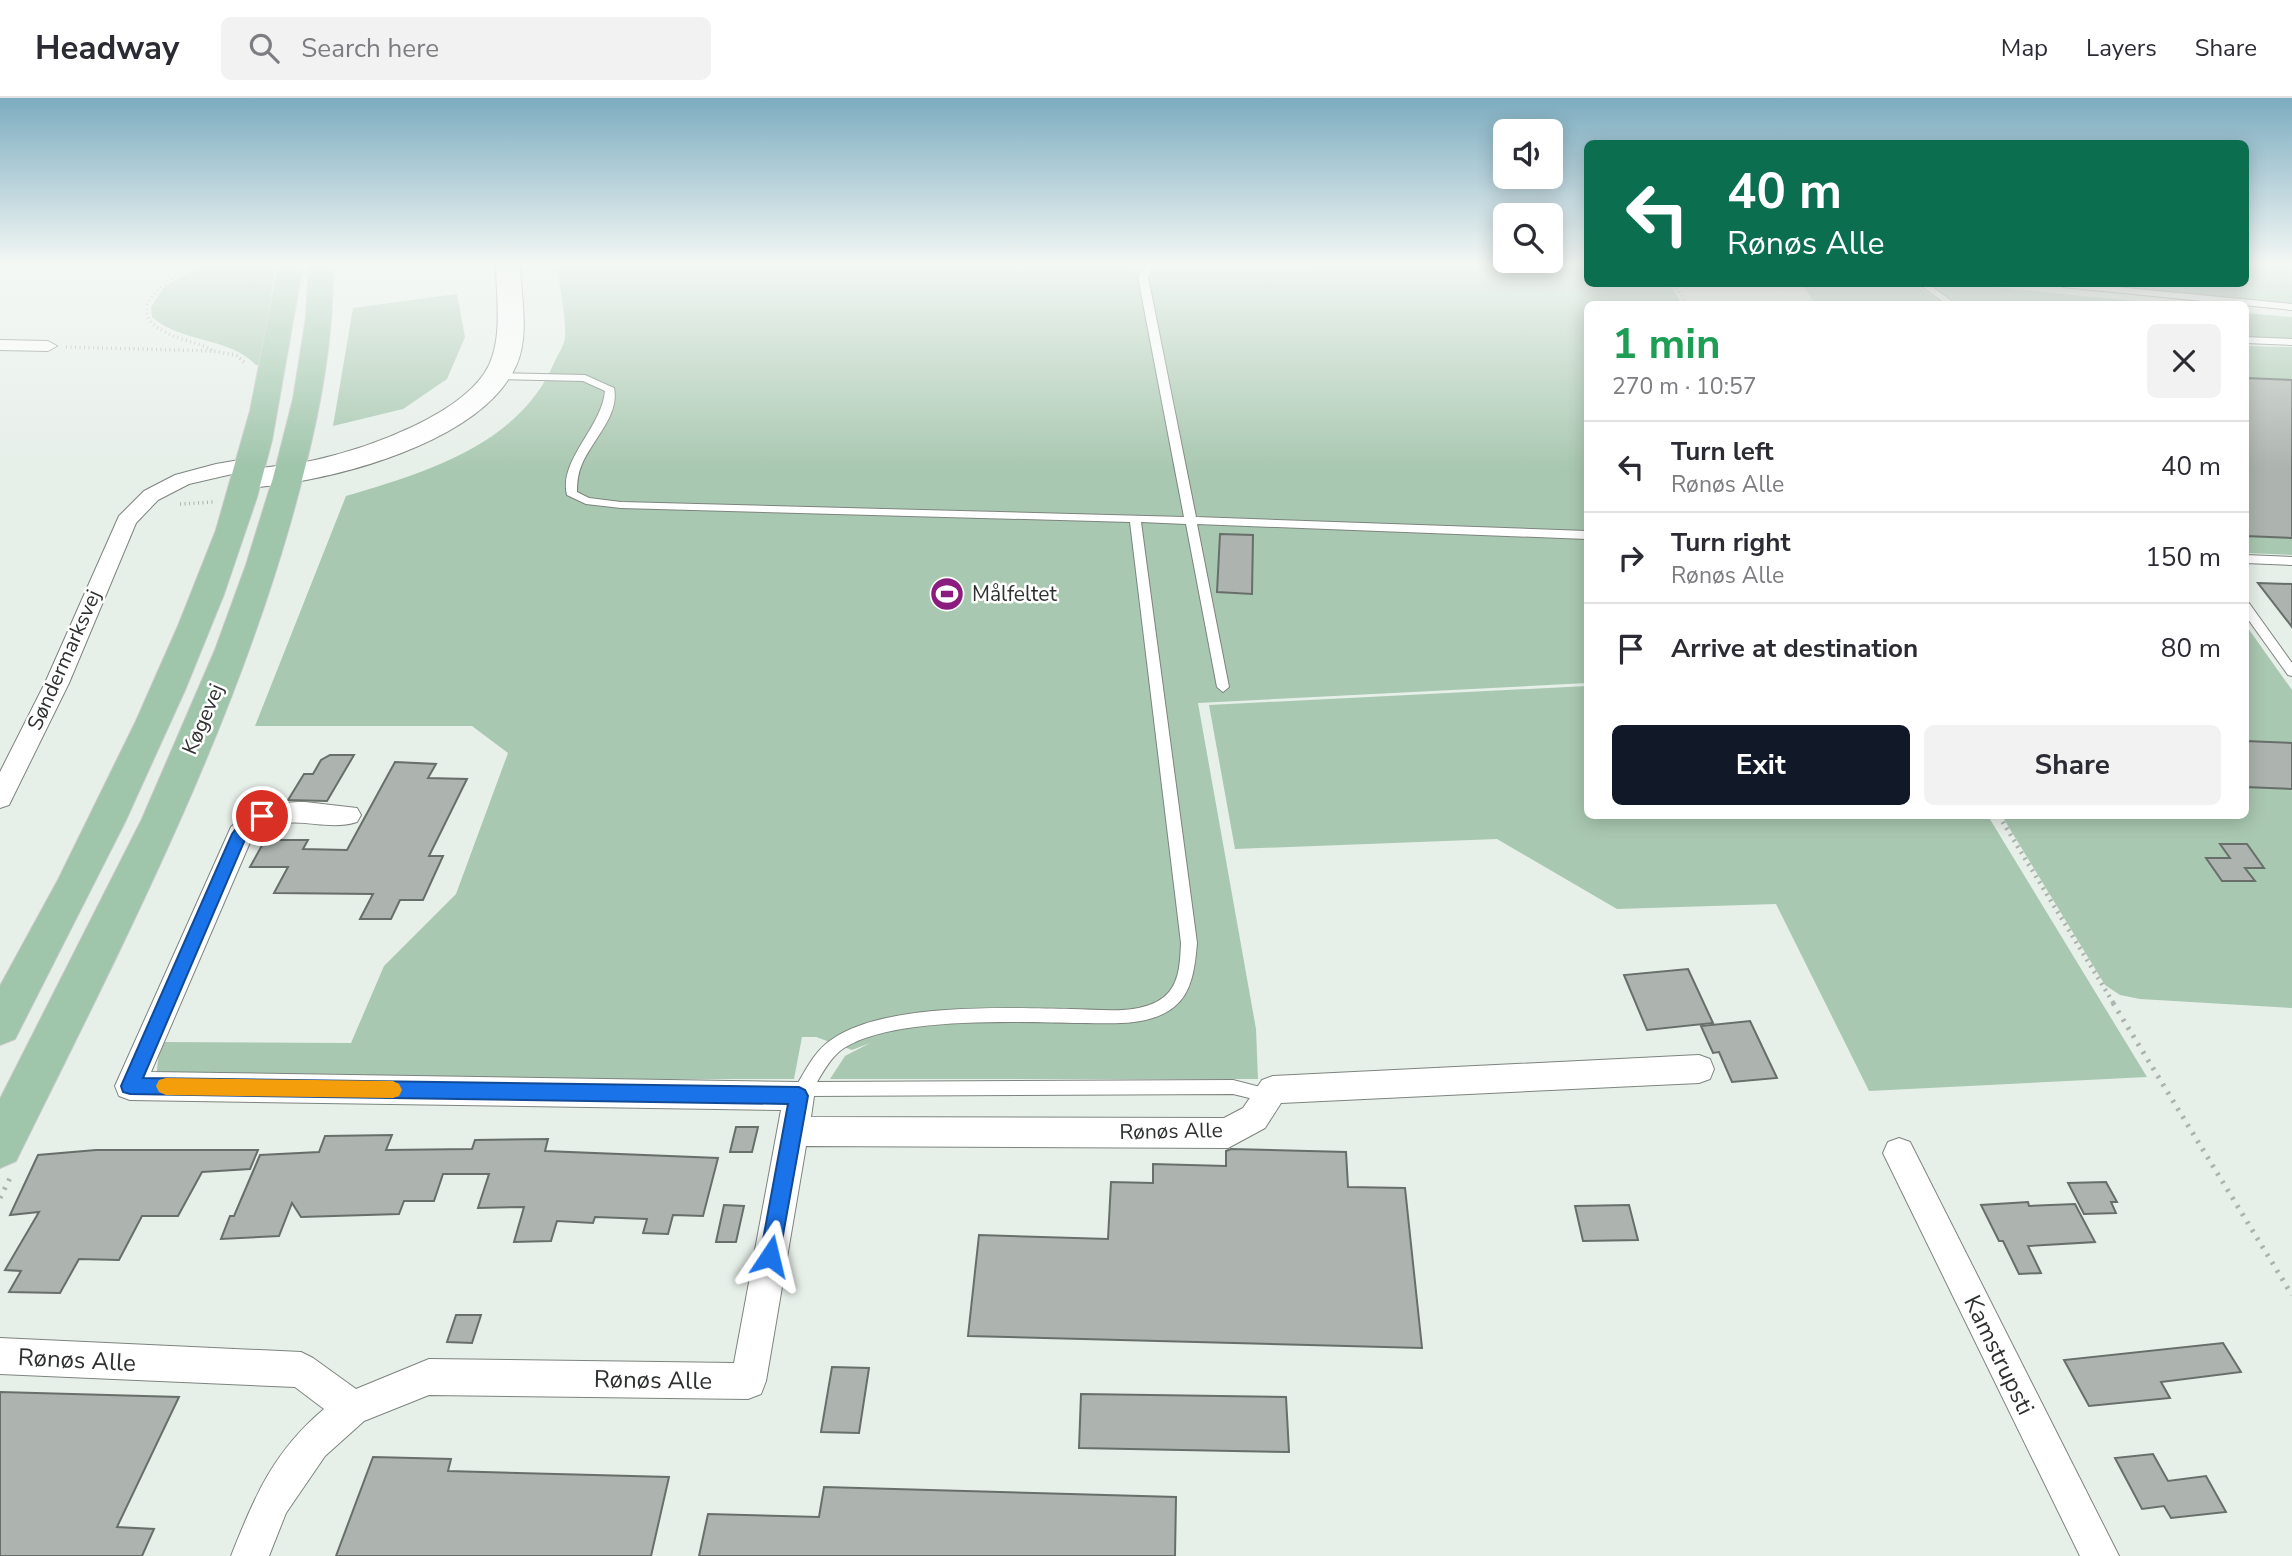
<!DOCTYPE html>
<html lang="en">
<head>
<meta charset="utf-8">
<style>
	body { margin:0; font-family:"Nunito Sans",sans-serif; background:#f2f2f3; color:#2b2b33; height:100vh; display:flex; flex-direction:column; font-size:26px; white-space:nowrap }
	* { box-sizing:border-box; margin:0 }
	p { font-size:23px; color:#7c7c81 }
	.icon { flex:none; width:38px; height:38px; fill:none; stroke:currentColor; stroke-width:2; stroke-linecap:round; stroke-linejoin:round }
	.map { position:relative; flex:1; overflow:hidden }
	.drawer { position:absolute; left:1584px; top:203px; width:665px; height:518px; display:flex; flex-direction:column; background:#fff; border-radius:10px; box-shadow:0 4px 18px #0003 }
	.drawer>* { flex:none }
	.guide { position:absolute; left:1584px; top:42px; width:665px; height:147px; border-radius:10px; box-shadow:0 4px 18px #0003; background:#0b6e4f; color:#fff; overflow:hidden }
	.tools { position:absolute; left:1493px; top:21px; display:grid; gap:14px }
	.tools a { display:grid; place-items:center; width:70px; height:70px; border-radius:10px; background:#fff; box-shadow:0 4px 18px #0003; font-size:35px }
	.pin { position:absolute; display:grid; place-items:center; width:60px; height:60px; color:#fff; margin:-30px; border:4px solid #fff; border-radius:50%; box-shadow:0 2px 7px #0007 }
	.me { position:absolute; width:77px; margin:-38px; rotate:10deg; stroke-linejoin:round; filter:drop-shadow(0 0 5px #0008) }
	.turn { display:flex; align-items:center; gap:24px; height:147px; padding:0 28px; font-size:32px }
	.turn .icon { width:91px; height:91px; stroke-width:2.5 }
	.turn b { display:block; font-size:49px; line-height:60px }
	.round { display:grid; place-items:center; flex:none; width:74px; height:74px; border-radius:10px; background:#f2f2f3 }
	.summary { display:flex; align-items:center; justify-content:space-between; height:119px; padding:0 28px }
	h1 { font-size:42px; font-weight:700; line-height:52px; color:#1e9e55 }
	.primary-button { display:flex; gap:14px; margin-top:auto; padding:14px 28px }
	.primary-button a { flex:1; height:80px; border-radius:10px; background:#111827; color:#fff; font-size:28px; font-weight:700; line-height:80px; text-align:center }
	.primary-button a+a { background:#f2f2f3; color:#2b2b33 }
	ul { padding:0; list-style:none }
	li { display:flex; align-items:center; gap:21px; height:91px; padding:0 28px; border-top:2px solid #e1e1e2 }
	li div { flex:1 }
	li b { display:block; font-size:26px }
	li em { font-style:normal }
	header { display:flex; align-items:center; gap:42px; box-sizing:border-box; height:98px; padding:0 35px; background:#fff; border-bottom:2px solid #e1e1e2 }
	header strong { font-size:33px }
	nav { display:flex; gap:38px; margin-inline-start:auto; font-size:24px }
	.search { width:490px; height:63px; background:#f2f2f3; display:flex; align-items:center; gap:18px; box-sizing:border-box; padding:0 24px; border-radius:10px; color:#7c7c81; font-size:26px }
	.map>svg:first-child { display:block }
	.green { fill:#a9c8b1 }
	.building { fill:#adb4af; stroke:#686f6a; stroke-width:2 }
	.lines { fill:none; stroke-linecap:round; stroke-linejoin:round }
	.lane-casing { stroke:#7d847e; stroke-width:2 }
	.street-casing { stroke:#7d847e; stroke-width:2 }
	.secondary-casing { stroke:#7d847e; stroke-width:2 }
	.primary-casing { stroke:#c9c9c9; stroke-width:2 }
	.path-far2 { stroke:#acb2ad; stroke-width:3.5; stroke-dasharray:1 3.5; stroke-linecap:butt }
	.path-far1 { stroke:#acb2ad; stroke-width:4.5; stroke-dasharray:2 5; stroke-linecap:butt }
	.path { stroke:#acb2ad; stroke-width:5; stroke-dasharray:2.5 7; stroke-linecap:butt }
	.lane { fill:#fff; fill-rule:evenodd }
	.street { fill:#fff; fill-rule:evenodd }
	.secondary { fill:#fff; fill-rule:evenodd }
	.primary { fill:#9fc5ab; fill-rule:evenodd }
	.route { fill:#1a73e8; stroke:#114b97; stroke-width:2 }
	.slow { fill:#f59e0b }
	.labels { text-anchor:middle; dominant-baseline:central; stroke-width:5; stroke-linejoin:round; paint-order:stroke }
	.poi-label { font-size:21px; fill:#2e312f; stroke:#fff; text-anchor:start }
	.street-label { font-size:21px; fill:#2e312f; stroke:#fff }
	.near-street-label { font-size:24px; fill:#2e312f; stroke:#fff }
</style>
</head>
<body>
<header>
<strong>Headway</strong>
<div class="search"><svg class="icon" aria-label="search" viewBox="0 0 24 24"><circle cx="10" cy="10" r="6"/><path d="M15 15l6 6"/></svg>Search here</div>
<nav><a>Map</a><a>Layers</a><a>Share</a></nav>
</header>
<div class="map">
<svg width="2292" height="1458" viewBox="0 0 2292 1458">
	<rect width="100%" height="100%" fill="#e7efe9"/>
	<g class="green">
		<path d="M204 166H276L261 267H256C230 239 181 245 152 219L151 209 165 188Z"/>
		<path d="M556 166H1129L1130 173 1416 166H1587V186H1669L1682 206H1587V585L1198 605 1256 931 1258 981H830L845 958 870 945 852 952 816 939H802L794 981H156L160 944 351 945 384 868 456 796 508 655 472 628H255L346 398C424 375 519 347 554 265 557 258 564 248 565 240 567 223 559 185 556 166Z"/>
		<polygon points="2245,166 2292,166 2292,206 2113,189 2108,186 2245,186"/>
		<polygon points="1802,186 1915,186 1944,206 1815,206"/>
		<polygon points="1928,186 1963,186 2164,206 1961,206 1946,198 1938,197"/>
		<polygon points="457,196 465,239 447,281 403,311 333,328 353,210"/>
		<polygon points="2245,215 2292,219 2292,241 2245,240"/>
		<polygon points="2245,248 2292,249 2292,457 2245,455"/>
		<polygon points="2245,526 2292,592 2292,910 2140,901 2120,897 2105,887 2002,718 2245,718"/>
		<polygon points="1587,588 1587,718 1988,718 2147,979 1869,993 1776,806 1617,811 1497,741 1235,751 1209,607"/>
	</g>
	<g class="building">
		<polygon points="2245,280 2292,282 2292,440 2245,438"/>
		<polygon points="1220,436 1253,437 1252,496 1217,494"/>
		<polygon points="2258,485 2292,486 2292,529"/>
		<polygon points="2245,643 2292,645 2292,691 2245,689"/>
		<polygon points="330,657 354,657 327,703 288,702 304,676 313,676 321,662"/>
		<polygon points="395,664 436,666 428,680 467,681 429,758 443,758 423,802 400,802 391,821 360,821 373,796 274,795 288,769 250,769 265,742 308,742 303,751 347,752"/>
		<polygon points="2220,746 2247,746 2264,770 2245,770 2255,783 2222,783 2206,760 2230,760"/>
		<polygon points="1688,871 1713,925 1647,932 1624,877"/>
		<polygon points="1750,923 1777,980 1732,984 1719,954 1713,955 1701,928"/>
		<polygon points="736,1029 758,1029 752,1054 730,1054"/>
		<polygon points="392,1037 386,1052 472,1051 475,1042 548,1041 545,1053 718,1060 703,1118 673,1117 668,1136 643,1135 647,1121 595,1119 593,1125 557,1123 551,1143 514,1144 524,1109 478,1110 489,1076 443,1076 434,1103 404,1103 399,1116 301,1119 292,1105 279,1138 221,1141 230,1118 234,1118 260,1057 319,1054 325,1038"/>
		<polygon points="1231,1051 1346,1054 1348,1089 1405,1090 1422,1250 968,1238 979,1137 1108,1141 1111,1084 1153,1085 1153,1066 1226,1068 1226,1053"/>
		<polygon points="96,1052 258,1052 250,1071 202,1074 178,1118 142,1118 119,1162 79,1161 60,1195 9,1194 21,1173 5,1172 39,1114 10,1117 38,1057"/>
		<polygon points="2106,1084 2117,1104 2111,1104 2116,1115 2084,1116 2068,1085"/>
		<polygon points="2028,1104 2029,1108 2075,1106 2095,1144 2028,1148 2041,1175 2019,1176 2003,1143 1999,1143 1981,1107"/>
		<polygon points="724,1107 744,1108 736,1144 716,1144"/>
		<polygon points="1629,1107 1638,1142 1583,1143 1575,1108"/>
		<polygon points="456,1217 481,1217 472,1245 447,1244"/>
		<polygon points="2223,1245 2241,1274 2161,1284 2170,1300 2089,1308 2064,1262"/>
		<polygon points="832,1269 869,1270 859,1335 821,1334"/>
		<polygon points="0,1294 179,1299 117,1429 154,1431 142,1458 0,1458"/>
		<polygon points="1081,1296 1286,1299 1289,1354 1079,1350"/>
		<polygon points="2153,1356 2168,1383 2206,1378 2226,1414 2171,1420 2164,1408 2142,1411 2115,1360"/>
		<polygon points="373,1359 451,1361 448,1373 669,1379 651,1458 336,1458"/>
		<polygon points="824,1389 1176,1399 1175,1458 699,1458 708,1416 819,1419"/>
	</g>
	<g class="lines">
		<g class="lane-casing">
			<g id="lane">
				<path d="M1145 166H1154L1148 179 1196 419 1587 433V441L1197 426 1229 589 1223 594 1217 589 1186 426 1141 424 1197 845C1195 867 1193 894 1174 909 1149 929 1111 925 1081 925 1020 924 894 918 844 950 832 958 824 972 817 984L1233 982 1276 993 1278 998 1276 1003 1270 1005 1233 996 808 998 805 1003 799 1005 793 1003 791 998 793 993C804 976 814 953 831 942 884 904 1007 910 1071 911 1099 911 1140 918 1164 899 1180 886 1180 864 1181 845L1130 424 621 410 586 406 567 397C558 363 602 329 605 293L583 283 498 281 493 278 498 275 585 277 614 290C620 317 592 342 582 366 578 375 577 384 577 394L589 400 621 404 1184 419 1138 179Z"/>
				<polygon points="1919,186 1928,186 1956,206 1946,206"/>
				<polygon points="2058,186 2085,186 2292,206 2292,212 2063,189"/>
				<polygon points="2245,239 2292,241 2292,247 2245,245"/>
				<polygon points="2245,457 2292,459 2292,467 2245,465"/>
				<polygon points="2245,504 2249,505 2292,565 2292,578 2288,577 2245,517"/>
			</g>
		</g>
		<g class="street-casing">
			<g id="street">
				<polygon points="0,242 48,243 57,248 48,253 0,252"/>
				<polygon points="251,360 258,362 261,366 258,370 189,386 158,402 136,425 69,585 9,707 0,710 0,674 45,585 119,418 144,393 175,377 216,366"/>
				<path d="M305 704 357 710 361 717 357 724C319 736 286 708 251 742L151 974 799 984 810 988 814 998 811 1019 1224 1020 1243 1010 1262 982 1273 978 1699 957 1710 961 1714 971 1710 981 1699 985 1281 1005 1265 1030 1228 1050 806 1048 766 1283 761 1296 748 1301 429 1297 364 1323 325 1358 286 1415 269 1458H231C255 1398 273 1354 324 1311L295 1289 0 1276V1240L301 1254 313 1260 356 1291 429 1261 734 1265 781 1012 130 1002 119 998 115 988 231 729C252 709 277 704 305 704Z"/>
				<polygon points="1899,1040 1910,1044 2119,1458 2080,1458 1883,1055 1888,1044"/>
			</g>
		</g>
		<g class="secondary-casing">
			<path id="secondary" d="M496 166H520C521 198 530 238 516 268 484 338 360 374 289 385 272 387 254 392 236 387L232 381 236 375C262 368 289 368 315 362 366 351 466 316 489 267 503 237 496 198 496 166Z"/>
		</g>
		<g class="primary-casing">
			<g id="primary">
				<polygon points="279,166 303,166 272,342 257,399 224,496 185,592 125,724 15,941 0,947 0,888 58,782 136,623 178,528 216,432 250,313"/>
				<path d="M309 166H333C334 255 314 341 290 426 226 649 118 856 16 1063L0 1070V1001L142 721 215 552 246 467 273 380 293 301 306 220Z"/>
			</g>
		</g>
		<g class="path-far2">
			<path d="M195 166C171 180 119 211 165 234 180 242 197 244 212 252"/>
			<polyline points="1674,186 1687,206"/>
			<polyline points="66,249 213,253 236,257 246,266"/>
			<polyline points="180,406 213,404"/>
		</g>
		<polyline class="path-far1" points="1999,718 2114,906"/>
		<g class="path">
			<polyline points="2113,905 2292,1197"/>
			<polyline points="0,1100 10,1080"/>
		</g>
		<use href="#lane" class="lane"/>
		<use href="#street" class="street"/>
		<use href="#secondary" class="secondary"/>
		<use href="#primary" class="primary"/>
	</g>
	<linearGradient id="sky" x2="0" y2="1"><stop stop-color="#7cacc0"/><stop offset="0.45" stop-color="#f4f8f5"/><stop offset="1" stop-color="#f4f8f5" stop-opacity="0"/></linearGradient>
	<rect width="2292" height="370" fill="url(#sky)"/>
	<polygon class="route" points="262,712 270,718 246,739 143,980 799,989 805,992 808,998 778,1165 770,1168 763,1165 760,1158 788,1006 130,996 123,994 121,988 232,736 243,721"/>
	<polygon class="slow" points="166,980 393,983 399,986 402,992 399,998 393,1000 166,997 159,994 156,988 159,982"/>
	<defs>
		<g id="stadium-disc" transform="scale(1.75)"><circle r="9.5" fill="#8b1b7e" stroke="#fff"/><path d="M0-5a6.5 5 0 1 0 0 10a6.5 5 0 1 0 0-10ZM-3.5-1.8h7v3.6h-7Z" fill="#fff"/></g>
	</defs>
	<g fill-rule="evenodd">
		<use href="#stadium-disc" x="947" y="496"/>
	</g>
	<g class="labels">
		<g class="poi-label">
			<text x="972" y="496">Målfeltet</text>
		</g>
		<g class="street-label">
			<text transform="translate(64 562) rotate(-66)">Søndermarksvej</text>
			<text transform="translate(203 621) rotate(-67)">Køgevej</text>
			<text transform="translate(1171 1033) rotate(-1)">Rønøs Alle</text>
		</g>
		<g class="near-street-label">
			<text transform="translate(1999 1257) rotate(64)">Kamstrupsti</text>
			<text transform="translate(77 1262) rotate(3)">Rønøs Alle</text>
			<text transform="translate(653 1282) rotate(1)">Rønøs Alle</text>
		</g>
	</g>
</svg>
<div class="tools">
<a><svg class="icon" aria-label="sound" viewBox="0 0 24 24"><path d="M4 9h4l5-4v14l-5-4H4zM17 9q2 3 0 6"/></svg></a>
<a><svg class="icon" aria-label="search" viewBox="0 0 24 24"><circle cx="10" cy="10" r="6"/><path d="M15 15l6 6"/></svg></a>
</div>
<div class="pin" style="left:262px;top:718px;background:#d93025"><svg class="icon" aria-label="arrive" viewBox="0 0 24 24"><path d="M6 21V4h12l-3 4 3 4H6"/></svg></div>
<svg class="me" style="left:770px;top:1158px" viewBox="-20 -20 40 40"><path d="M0-17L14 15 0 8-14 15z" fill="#1a73e8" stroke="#fff" stroke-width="4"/></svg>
<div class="guide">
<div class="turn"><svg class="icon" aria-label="left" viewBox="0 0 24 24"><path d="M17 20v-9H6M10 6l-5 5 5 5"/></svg><div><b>40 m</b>Rønøs Alle</div></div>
</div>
<section class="drawer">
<div class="summary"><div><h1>1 min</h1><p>270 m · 10:57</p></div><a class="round"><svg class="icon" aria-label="close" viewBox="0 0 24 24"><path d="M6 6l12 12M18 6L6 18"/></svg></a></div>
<ul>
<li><svg class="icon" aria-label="left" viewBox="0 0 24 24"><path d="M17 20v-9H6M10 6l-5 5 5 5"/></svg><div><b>Turn left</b><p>Rønøs Alle</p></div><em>40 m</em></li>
<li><svg class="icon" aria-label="right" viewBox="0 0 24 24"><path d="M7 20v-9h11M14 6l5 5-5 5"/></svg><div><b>Turn right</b><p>Rønøs Alle</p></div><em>150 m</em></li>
<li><svg class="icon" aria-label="arrive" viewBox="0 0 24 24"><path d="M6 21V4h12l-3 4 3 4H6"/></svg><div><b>Arrive at destination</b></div><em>80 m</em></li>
</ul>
<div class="primary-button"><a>Exit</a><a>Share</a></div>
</section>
</div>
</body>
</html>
